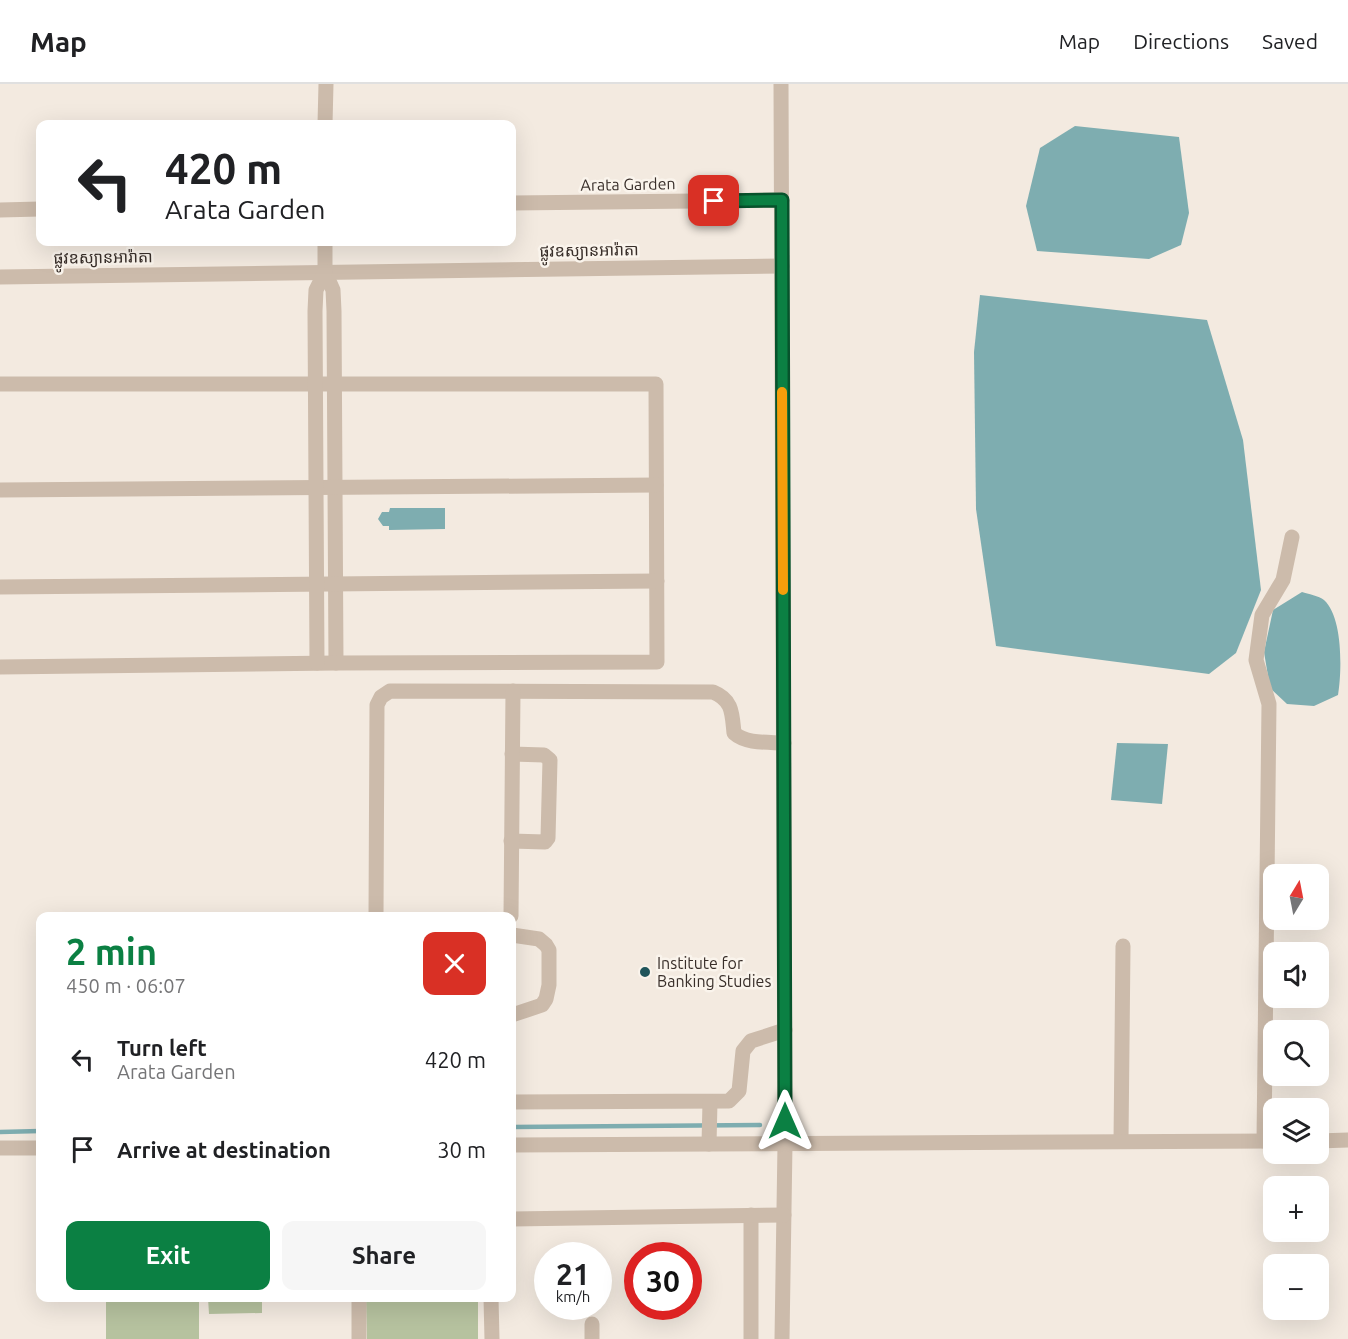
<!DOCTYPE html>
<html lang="en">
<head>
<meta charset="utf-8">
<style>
	body { margin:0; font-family:Ubuntu,"Noto Sans Khmer",sans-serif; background:#f6f6f6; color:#202124; height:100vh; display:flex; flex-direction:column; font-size:22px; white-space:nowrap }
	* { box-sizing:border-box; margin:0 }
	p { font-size:20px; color:#757577 }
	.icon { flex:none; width:33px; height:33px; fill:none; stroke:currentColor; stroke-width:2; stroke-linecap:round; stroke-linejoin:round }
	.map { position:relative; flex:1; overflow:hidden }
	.details { position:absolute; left:36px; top:828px; width:480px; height:390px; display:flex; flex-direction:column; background:#fff; border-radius:12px; box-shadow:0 6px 24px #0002 }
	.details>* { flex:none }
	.guide { position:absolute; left:36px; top:36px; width:480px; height:126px; border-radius:12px; box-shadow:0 6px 24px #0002; background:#fff; color:#202124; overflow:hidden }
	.needle { width:39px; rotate:10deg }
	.controls { position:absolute; left:1263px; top:780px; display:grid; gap:12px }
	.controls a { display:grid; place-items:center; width:66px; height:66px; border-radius:12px; background:#fff; box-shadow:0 6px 24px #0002; font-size:30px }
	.speed { position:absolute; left:534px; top:1158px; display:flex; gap:12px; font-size:30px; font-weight:700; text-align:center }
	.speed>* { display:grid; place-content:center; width:78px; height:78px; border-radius:50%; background:#fff; box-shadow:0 6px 24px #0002; line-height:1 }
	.speed small { font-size:15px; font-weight:400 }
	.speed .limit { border:9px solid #d22; background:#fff; color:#111 }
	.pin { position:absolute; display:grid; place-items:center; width:51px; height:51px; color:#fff; margin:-26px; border-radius:12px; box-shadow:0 3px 9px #0006 }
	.me { position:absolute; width:66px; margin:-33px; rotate:0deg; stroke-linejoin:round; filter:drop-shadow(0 0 4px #0008) }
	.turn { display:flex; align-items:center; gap:21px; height:126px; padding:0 30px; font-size:27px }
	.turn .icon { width:78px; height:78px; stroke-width:2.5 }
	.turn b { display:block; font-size:42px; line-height:51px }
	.round { display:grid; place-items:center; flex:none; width:63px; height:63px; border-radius:12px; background:#f6f6f6 }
	.headline { display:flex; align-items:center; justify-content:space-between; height:102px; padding:0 30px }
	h1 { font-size:36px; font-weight:700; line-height:45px; color:#0b8043 }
	.cta { display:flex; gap:12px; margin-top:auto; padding:12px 30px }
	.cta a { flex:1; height:69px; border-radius:12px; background:#0b8043; color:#fff; font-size:24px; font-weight:700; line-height:69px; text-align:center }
	.cta a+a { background:#f6f6f6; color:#202124 }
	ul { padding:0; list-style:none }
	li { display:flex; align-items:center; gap:18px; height:90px; padding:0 30px }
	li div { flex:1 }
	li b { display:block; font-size:22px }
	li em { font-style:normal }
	header { display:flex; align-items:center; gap:36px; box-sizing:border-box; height:84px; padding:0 30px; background:#fff; border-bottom:2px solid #e0e0e0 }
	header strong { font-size:28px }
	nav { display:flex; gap:33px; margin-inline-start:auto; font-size:21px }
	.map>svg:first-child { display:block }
	.green { fill:#b6c29f }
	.water { fill:#7eadb0 }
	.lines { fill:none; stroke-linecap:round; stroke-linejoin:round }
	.stream { stroke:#7eadb0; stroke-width:4.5 }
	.minor { stroke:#ccbbab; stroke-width:15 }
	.route-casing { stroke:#07532c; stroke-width:15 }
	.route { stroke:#0b8043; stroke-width:10 }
	.slow { stroke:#f59e0b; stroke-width:10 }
	.poi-dot { fill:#20555b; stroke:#faf4ec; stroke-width:2 }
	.labels { text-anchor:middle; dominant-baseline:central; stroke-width:5; stroke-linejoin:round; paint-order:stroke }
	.street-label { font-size:16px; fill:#392f2a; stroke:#faf4ec }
	.poi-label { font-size:16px; fill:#392f2a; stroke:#faf4ec; text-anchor:start }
</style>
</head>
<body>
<header>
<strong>Map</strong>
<nav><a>Map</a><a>Directions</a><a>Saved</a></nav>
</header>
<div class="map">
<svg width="1348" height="1255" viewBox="0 0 1348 1255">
	<rect width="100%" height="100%" fill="#f3eae0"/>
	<g class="green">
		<rect x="106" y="1214" width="93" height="41"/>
		<polygon points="208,1214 262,1214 262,1229 209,1230"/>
		<polygon points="366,1214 478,1214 478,1255 367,1255"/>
	</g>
	<g class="water">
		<polygon points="1075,42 1179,53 1189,129 1181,161 1149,175 1037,167 1026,122 1040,64"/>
		<polygon points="980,211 1207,236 1243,356 1261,506 1236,569 1209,590 996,562 976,425 974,268"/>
		<polygon points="390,424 445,424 445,445 389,446 389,442 383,442 378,435 382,428 389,428"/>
		<path d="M1302 508C1308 510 1319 512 1324 516 1343 533 1342 587 1338 611L1314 622 1287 620 1270 604 1264 568 1273 526Z"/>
		<polygon points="1117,659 1168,660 1162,720 1111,716"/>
	</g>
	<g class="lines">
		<g class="stream">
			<polyline points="512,1043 760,1041"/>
			<polyline points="0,1048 40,1047"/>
		</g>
		<g class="minor">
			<polyline points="781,0 785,1060 782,1255"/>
			<polyline points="325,40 326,0"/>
			<polyline points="512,119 782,116"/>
			<polyline points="0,126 40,125"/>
			<polyline points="325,158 325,188 333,206 334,227 336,579"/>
			<polyline points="0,193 782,182"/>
			<polyline points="0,300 656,300 657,578 336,579 0,583"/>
			<polyline points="0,406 656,401"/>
			<polyline points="0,503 657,497"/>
			<polyline points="317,579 315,227 316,206 325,188"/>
			<polyline points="511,757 545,758 548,754 550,676 544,671 512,670"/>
			<path d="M376 832 377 621 381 613 390 607 713 608C733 616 732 630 734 649 746 660 768 658 784 659"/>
			<polyline points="511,832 513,607"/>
			<polyline points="512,851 539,855 546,861 549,866 549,901 546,915 542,921 512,931"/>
			<polyline points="512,1018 729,1017 739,1007 743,967 751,957 785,946"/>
			<polyline points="1121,1057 1123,862"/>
			<polyline points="1264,1057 1269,620 1256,576 1262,531 1283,496 1292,453"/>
			<polyline points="1318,1057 1348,1056"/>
			<polyline points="709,1060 710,1018"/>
			<polyline points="512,1061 1274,1057"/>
			<polyline points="0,1064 40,1064"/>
			<polyline points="751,1131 751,1255"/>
			<polyline points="512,1135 784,1131"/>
			<polyline points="359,1214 359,1255"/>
			<polyline points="491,1214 492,1255"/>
			<polyline points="592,1240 592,1255"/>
		</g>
	</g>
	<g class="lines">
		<g class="route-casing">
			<polyline id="route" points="714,117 782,116 785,1037"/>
		</g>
		<use href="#route" class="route"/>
		<polyline class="slow" points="782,308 783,506"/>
	</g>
	<circle class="poi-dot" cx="645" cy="888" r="6"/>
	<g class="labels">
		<g class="street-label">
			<text transform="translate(628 100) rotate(-1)">Arata Garden</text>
			<text transform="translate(589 166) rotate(-1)">ផ្លូវឧស្យានអារ៉ាតា</text>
			<text transform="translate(103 173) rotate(-1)">ផ្លូវឧស្យានអារ៉ាតា</text>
		</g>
		<g class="poi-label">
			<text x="657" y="879">Institute for<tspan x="657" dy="18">Banking Studies</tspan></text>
		</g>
	</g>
</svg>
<div class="controls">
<a><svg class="needle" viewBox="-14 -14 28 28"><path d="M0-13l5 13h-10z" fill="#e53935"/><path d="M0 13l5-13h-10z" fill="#757577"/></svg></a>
<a><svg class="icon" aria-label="sound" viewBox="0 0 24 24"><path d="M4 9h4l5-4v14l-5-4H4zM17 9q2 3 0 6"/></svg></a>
<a><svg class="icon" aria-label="search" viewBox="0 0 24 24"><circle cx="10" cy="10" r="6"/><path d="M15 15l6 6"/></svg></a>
<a><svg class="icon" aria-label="layers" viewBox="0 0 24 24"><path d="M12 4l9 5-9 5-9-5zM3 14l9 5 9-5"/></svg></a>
<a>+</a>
<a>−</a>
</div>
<div class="speed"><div>21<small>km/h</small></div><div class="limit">30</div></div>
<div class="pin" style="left:714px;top:117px;background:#d93025"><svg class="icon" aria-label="arrive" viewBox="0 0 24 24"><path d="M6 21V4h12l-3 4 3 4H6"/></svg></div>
<svg class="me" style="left:785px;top:1037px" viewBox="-20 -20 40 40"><path d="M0-17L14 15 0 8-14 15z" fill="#0b8043" stroke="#fff" stroke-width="4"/></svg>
<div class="guide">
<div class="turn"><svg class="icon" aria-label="left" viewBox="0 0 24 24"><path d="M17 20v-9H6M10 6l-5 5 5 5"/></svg><div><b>420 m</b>Arata Garden</div></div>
</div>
<section class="details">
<div class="headline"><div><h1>2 min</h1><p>450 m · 06:07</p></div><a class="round" style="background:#d93025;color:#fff"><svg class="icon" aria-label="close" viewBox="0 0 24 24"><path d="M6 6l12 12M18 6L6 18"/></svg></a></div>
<ul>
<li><svg class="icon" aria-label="left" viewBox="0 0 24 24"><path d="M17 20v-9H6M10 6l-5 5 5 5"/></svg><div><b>Turn left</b><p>Arata Garden</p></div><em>420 m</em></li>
<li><svg class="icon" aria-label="arrive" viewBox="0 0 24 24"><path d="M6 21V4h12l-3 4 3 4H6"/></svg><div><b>Arrive at destination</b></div><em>30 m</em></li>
</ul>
<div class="cta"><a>Exit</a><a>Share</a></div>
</section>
</div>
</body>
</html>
